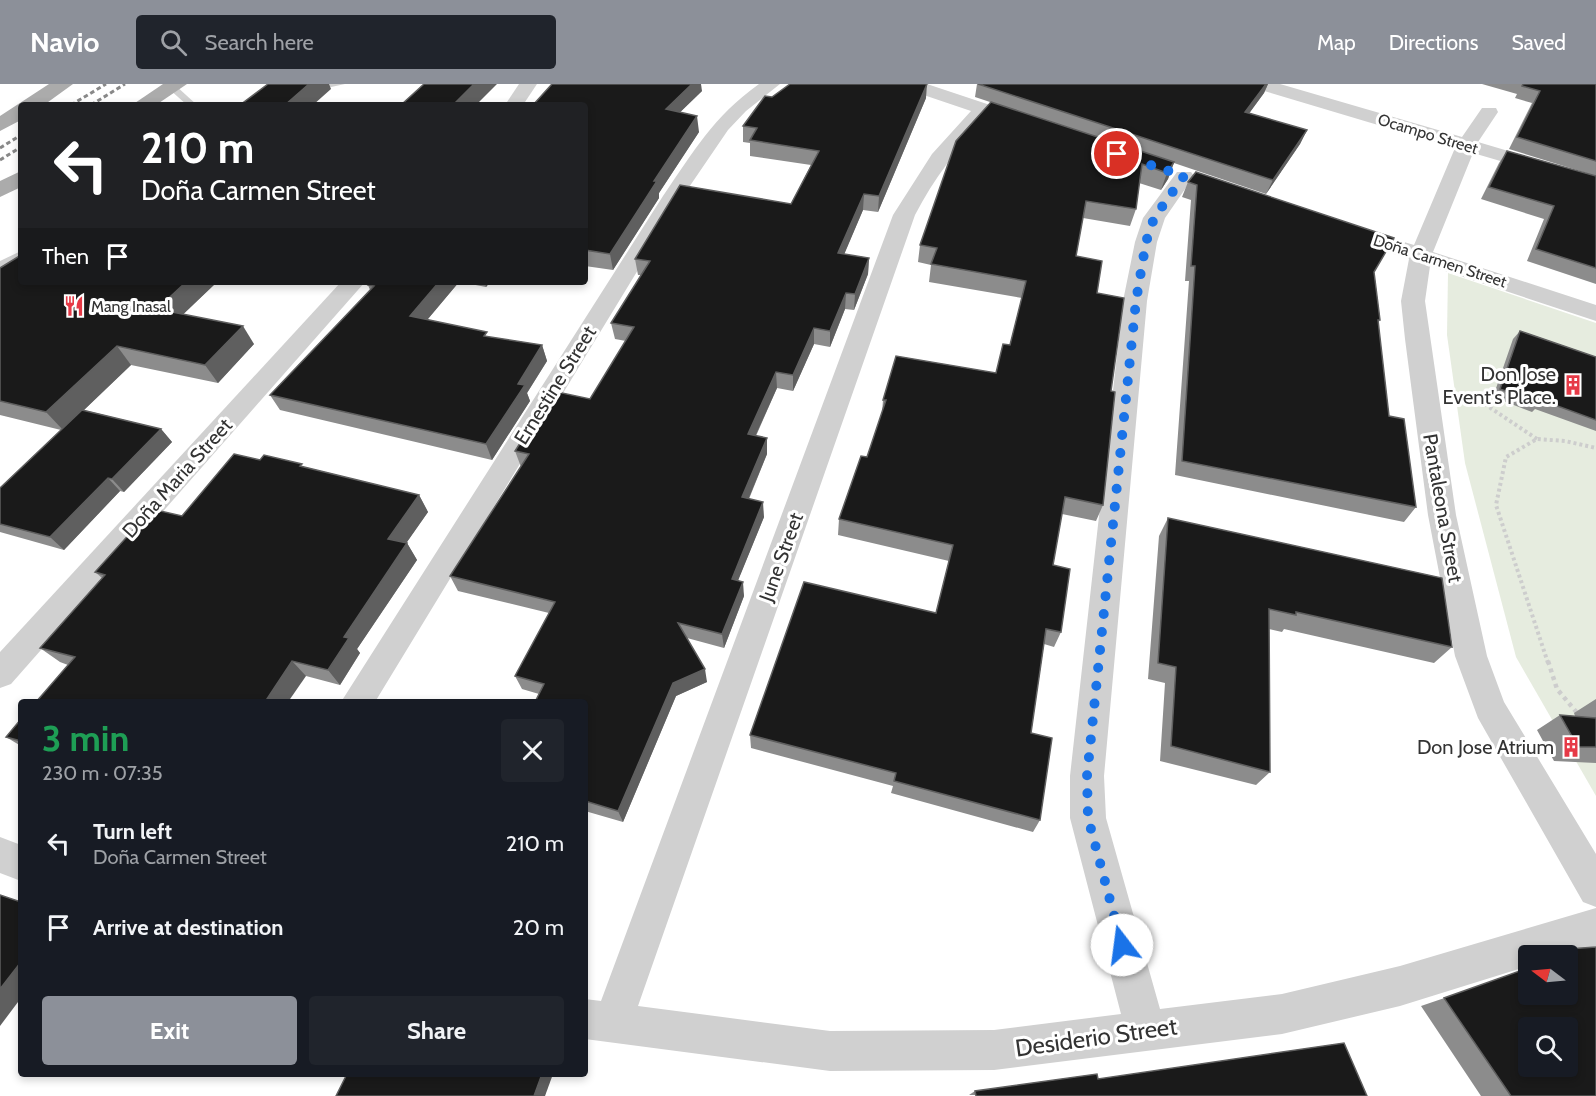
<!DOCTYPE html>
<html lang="en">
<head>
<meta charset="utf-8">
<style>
	body { margin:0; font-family:Cabin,sans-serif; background:#20242c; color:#f1f3f6; height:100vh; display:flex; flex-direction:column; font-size:22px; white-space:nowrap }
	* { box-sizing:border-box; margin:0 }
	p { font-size:20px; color:#9ea1a6 }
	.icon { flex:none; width:33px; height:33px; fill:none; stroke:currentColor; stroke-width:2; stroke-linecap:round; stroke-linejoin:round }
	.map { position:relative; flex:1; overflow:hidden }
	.drawer { position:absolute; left:18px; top:615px; width:570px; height:378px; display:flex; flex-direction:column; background:#171b24; border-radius:6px; box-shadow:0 3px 9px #0003 }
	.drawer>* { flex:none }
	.banner { position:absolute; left:18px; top:18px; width:570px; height:183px; border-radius:6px; box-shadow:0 3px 9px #0003; background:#202124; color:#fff; overflow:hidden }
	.needle { width:39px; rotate:286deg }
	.fabs { position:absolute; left:1518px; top:861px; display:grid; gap:12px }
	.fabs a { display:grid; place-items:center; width:60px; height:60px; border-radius:6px; background:#171b24; box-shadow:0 3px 9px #0003; font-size:30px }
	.pin { position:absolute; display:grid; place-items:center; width:51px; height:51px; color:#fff; margin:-26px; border:3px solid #fff; border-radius:50%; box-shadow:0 2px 6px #0007 }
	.me { position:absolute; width:66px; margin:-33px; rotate:345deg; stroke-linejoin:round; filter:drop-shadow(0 0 4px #0008) }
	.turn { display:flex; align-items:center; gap:21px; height:126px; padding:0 24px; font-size:27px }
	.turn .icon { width:78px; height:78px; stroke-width:2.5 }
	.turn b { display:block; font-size:42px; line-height:51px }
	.then { display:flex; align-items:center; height:57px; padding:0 24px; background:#0003; gap:12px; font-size:22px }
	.round { display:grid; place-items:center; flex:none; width:63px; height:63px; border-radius:6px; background:#20242c }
	.head { display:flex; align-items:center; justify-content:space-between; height:102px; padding:0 24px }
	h1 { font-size:36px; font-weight:700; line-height:45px; color:#1e9e55 }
	.cta { display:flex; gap:12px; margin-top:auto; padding:12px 24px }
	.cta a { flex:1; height:69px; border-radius:6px; background:#8c9099; color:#fff; font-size:24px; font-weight:700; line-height:69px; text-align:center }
	.cta a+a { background:#20242c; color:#f1f3f6 }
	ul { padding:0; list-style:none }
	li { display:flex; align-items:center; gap:18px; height:84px; padding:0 24px }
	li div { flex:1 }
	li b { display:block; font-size:22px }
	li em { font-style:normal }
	header { display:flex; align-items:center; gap:36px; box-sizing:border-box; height:84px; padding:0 30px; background:#8c9099; color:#fff }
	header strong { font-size:28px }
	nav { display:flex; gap:33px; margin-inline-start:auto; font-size:21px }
	.search { width:420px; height:54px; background:#20242c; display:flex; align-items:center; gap:15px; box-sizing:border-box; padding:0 21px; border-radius:6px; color:#9ea1a6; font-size:22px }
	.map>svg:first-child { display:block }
	.green { fill:#e6ecdf }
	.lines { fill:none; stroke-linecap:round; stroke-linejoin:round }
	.path-far1 { stroke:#cdcdcd; stroke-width:4; stroke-dasharray:3 3; stroke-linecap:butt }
	.path { stroke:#cdcdcd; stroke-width:4.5; stroke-dasharray:4 4; stroke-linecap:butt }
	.service { fill:#d0d0d0; fill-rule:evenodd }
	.minor { fill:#d0d0d0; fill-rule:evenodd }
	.primary { fill:#ababab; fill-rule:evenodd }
	.rail { stroke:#888; stroke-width:3; stroke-dasharray:4.5 3; stroke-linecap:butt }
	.wall { fill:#8c8c8c }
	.shaded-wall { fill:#5f5f5f }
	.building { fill:#1a1a1a; stroke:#5f5f5f; stroke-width:1.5; fill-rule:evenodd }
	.route { stroke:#1a73e8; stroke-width:10; stroke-dasharray:0 18 }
	.labels { text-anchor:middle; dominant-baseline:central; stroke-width:6; stroke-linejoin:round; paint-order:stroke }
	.far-street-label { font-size:16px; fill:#333; stroke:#fff }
	.far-poi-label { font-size:16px; fill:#333; stroke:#fff; text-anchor:start }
	.poi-label { font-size:20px; fill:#333; stroke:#fff; text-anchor:end }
	.street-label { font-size:20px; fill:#333; stroke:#fff }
	.near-street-label { font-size:24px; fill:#333; stroke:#fff }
</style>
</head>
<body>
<header>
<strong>Navio</strong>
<div class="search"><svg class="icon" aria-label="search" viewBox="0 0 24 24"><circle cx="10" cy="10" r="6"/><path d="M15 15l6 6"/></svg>Search here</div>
<nav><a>Map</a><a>Directions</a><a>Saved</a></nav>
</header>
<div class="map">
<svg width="1596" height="1012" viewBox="0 0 1596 1012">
	<rect width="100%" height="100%" fill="#fff"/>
	<polygon class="green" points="1448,189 1596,239 1596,712 1516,573 1465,379 1447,251"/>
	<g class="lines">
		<g class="path-far1">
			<polyline points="1486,306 1480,317 1537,355"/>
			<polyline points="1548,579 1496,421 1506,373 1537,355 1565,357 1596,364"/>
		</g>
		<polyline class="path" points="1548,577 1557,605 1578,630"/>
		<g class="service">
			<polygon points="300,0 345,0 322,5"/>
			<polygon points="169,1 175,1 197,21 187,21 169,5"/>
			<polygon points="21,167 21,174 0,184 0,177"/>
		</g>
		<g class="minor">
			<polygon points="519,0 537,0 523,21 505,21"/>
			<path d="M759 0H780L746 27 728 46 683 112 375 618H341L663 112C694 67 713 33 759 0Z"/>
			<path d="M900 0H927L1005 26 1007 30 998 36 987 33C958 63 934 94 915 131L638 922 830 947 994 946 1121 930 1070 734V692L1123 217 1135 158 1143 134 1177 88H1191L1194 92 1165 134 1157 158 1147 217 1104 692 1106 734 1160 925 1282 910 1400 882 1596 824V862L1565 872H1528V882L1400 922 1282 950 994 986 830 987 585 955V915L601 917 893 131 932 70 971 27 903 4Z"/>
			<polygon points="1251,0 1280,0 1462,53 1482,24 1496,24 1498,28 1478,58 1596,93 1596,105 1473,69 1433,168 1596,221 1596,237 1430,182 1425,217 1456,431 1487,572 1504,618 1596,770 1596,823 1583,818 1478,634 1455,572 1428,431 1405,255 1401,217 1409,175 1343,153 1340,148 1343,143 1351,142 1414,161 1455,64 1254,4"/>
			<polygon points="341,198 365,198 11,600 0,604 0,568"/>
			<polygon points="0,753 21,761 21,797 0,789"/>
		</g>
		<g class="primary">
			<polygon points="49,0 73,0 44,21 21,21 21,36 0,47 0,32"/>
			<polygon points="163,0 187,0 156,21 132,21"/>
			<polygon points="21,87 21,103 0,113 0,97"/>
		</g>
		<g class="rail">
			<polyline points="71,21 106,0"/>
			<polyline points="91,21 125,0"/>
			<polyline points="0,64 21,51"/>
			<polyline points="0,76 21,63"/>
		</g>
	</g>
	<g class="wall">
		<polygon points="977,0 1268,0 1264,9 1249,29 1307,46 1300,60 1266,110 1174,79 1168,95 1161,106 1139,99 1136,125 1130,142 1083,134 1076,172 1097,209 1111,307 1103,421 1096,437 1062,430 1053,481 1061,548 1054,563 1044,560 1031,649 1040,736 1033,748 891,709 893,702 751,664 750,651 936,529 949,477 838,451 839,435 867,373 882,329 883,316 996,289 1010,261 1022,214 929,198 931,181 918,178 920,161 990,18 975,13"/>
		<polygon points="1482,0 1596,0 1596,92 1509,65 1532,19 1515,14 1517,10"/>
		<polygon points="702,7 680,28 699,48 659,109 659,114 613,186 585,182 585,21"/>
		<polygon points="772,13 926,14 878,128 863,126 844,170 869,174 868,190 854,226 845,225 830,263 814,260 793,307 777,304 756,352 767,354 767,370 749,415 764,433 738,496 744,512 724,564 687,554 707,598 676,612 623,738 585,727 585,618 539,610 522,605 515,592 549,529 458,507 450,492 521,383 515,367 590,315 626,257 615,255 611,239 641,191 638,191 635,175 791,120 811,81 750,72 750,59 743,58 743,42"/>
		<polygon points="1507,67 1596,92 1596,200 1527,177 1544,135 1481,115 1499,79"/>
		<polygon points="1196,88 1374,188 1380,236 1378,239 1389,332 1416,423 1404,438 1175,391 1189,197 1185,197 1191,116 1182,113 1188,98"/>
		<polygon points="0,184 21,198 217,198 183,230 254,260 218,299 131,281 84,326 161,345 172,358 124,408 120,407 64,466 0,448 0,404 61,346 0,331"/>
		<polygon points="370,198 459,198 427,236 489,253 542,261 547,277 527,309 530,317 492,376 280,326 270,311 370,206 368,201"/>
		<polygon points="460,198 490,198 486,203"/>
		<polygon points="1520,247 1596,273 1596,347 1535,325 1532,328 1493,313 1513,255"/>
		<polygon points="260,376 305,383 419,411 428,428 406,459 407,459 417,476 357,565 360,569 340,601 306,592 68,581 60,578 40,564 102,494 95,488 182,432"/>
		<polygon points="1168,434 1452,563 1434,579 1284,545 1282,548 1269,545 1270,688 1256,701 1160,677 1165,599 1148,595 1159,452"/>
		<polygon points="1596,615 1596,679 1554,677 1537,646 1560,631 1575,632 1574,629"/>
		<polygon points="21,635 21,662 6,653"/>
		<polygon points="1568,865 1596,1012 1481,1012 1421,922 1568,872 1549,872"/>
		<polygon points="1098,995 1367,1012 969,1011 975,1007"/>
	</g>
	<g class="shaded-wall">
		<polygon points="309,0 329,0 331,5 313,21 285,21"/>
		<polygon points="474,0 497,0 476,21 453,21"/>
		<polygon points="692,0 701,0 702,7 668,40 666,25"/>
		<polygon points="927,0 926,14 878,128 879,112"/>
		<polygon points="1266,0 1268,0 1264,9 1240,42 1245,28"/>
		<polygon points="697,32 699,48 659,109 659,114 613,186 610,170 654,97"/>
		<polygon points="1307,46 1300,60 1266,110 1273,96"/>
		<polygon points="1174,78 1168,95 1161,106 1167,89"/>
		<polygon points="864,110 863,126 838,185 838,169"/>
		<polygon points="869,174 868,190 854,226 855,210"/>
		<polygon points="186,198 217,198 170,243 157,225"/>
		<polygon points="439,198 459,198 417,248 410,232"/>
		<polygon points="485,198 490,198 486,203"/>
		<polygon points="846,209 845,225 830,263 830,247"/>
		<polygon points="243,242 254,260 218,299 205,281"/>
		<polygon points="814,244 814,260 793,307 793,291"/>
		<polygon points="542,261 547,277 527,309 530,317 492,376 486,360 518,300"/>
		<polygon points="117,262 131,281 63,346 46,328"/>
		<polygon points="776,288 777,304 749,366 748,350"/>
		<polygon points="161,345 172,358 124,408 112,395"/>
		<polygon points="767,354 767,370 743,428 742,413"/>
		<polygon points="108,394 120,407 64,466 50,453"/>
		<polygon points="419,411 428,428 398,471 388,455"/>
		<polygon points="763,418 764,433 733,509 732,495"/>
		<polygon points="407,459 417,476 357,565 360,569 340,601 328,586 344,553"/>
		<polygon points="743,498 744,512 724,564 722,550"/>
		<polygon points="292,577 306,592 288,618 265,618"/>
		<polygon points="705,585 707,598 676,612 623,738 618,727 673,599"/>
		<polygon points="21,878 21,914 0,942 0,905"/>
		<polygon points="542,990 553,990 545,1012 534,1012"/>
	</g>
	<g class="building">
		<polygon points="268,0 309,0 285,21 240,21"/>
		<polygon points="424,0 474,0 453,21 401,21"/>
		<polygon points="552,0 692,0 666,25 697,32 654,97 657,97 610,170 585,166 585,21 533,21"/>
		<polygon points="790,0 927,0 879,112 864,110 838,169 869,174 855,210 846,209 830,247 814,244 793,291 776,288 748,350 767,354 742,413 763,418 732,495 743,498 722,550 678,539 705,585 673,599 618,727 585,717 585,618 535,618 544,600 515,592 555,518 450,492 529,370 515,367 553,307 590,315 634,243 611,239 650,177 635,175 680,101 791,120 819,67 750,56 757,44 743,42 765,12 772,13"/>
		<polygon points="978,0 1266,0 1245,28 1307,46 1273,96"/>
		<polygon points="1523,0 1596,0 1596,77 1517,53 1540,7 1522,2"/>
		<polygon points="991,18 1174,78 1167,89 1142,80 1136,125 1086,117 1076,172 1102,177 1097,209 1124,214 1111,307 1115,308 1103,421 1065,413 1053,481 1070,485 1061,548 1046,545 1031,649 1052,654 1040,736 894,697 896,689 750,651 804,498 936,529 953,461 839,435 861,372 867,373 886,316 883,316 896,272 996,289 1003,260 1010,261 1026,197 931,180 937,164 920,161 956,57"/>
		<polygon points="1507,67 1596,92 1596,184 1536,165 1554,122 1489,103"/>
		<polygon points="1196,88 1394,154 1374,188 1380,236 1378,236 1389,332 1404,335 1416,423 1182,377 1195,182 1191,182 1197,101 1188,98"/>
		<polygon points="21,171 21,198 186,198 157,225 243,242 205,281 117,262 46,328 0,317 0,184"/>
		<polygon points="370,198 439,198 410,232 487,248 484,252 542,261 518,300 525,301 486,360 270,311 374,202 368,201"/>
		<polygon points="1520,247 1596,273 1596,336 1541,316 1540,319 1500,305"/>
		<polygon points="82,326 161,345 112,395 108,394 50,453 0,440 0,404"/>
		<polygon points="234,370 260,376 264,371 302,380 300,382 419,411 388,455 407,459 344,553 349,554 328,586 292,577 265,618 36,618 75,573 40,564 105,491 95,488 152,425 182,432"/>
		<polygon points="1168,434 1442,494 1452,563 1296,528 1296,531 1269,525 1270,688 1171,662 1176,583 1158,579"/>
		<polygon points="1560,631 1596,634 1596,663 1578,663"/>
		<polygon points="21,635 21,657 6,653"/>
		<polygon points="0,811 21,818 21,878 0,905"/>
		<path d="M1596 863V1012H1511L1444 914 1528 884V910H1568V872H1556L1557 869 1568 865ZM1528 944H1568V982H1528Z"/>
		<polygon points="1344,959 1367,1012 976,1012 975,1007 1097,990 1098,995"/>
		<polygon points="347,990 542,990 534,1012 336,1012"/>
	</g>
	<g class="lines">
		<polyline class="route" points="1117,70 1184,92 1154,134 1146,158 1136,217 1087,692 1088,734 1122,861"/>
	</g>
	<defs>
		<g id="restaurant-bare" transform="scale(1.62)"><path d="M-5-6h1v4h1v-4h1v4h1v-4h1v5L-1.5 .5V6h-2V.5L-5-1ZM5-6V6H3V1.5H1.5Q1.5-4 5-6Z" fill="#e63946" stroke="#fff" stroke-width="2.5" paint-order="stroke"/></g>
		<g id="building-bare" transform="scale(1.62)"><path d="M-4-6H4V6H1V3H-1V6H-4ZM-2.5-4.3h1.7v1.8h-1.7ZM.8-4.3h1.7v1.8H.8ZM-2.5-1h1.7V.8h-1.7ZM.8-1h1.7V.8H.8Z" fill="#e63946" stroke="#fff" stroke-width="2.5" paint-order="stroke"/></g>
	</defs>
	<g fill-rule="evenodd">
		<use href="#restaurant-bare" x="74" y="222"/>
		<use href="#building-bare" x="1573" y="301"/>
		<use href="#building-bare" x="1571" y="663"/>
	</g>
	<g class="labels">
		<g class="far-street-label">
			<text transform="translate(1428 50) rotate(17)">Ocampo Street</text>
			<text transform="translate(1440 177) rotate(18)">Doña Carmen Street</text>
		</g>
		<g class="far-poi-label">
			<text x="91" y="222">Mang Inasal</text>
		</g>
		<g class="poi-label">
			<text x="1556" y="290">Don Jose<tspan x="1556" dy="23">Event's Place.</tspan></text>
			<text x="1554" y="663">Don Jose Atrium</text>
		</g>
		<g class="street-label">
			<text transform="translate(555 301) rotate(-58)">Ernestine Street</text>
			<text transform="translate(177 394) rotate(-48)">Doña Maria Street</text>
			<text transform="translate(1443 424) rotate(80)">Pantaleona Street</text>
			<text transform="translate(781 473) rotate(-70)">June Street</text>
		</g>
		<g class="near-street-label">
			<text transform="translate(1096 953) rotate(-8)">Desiderio Street</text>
		</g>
	</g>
</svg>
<div class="fabs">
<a><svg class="needle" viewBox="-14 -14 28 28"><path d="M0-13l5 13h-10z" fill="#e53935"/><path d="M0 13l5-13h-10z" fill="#9ea1a6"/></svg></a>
<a><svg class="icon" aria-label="search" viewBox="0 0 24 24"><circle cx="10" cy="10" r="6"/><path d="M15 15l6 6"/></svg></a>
</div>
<div class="pin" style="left:1117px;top:70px;background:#d93025"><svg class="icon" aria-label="arrive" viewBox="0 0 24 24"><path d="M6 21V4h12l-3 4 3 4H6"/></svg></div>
<svg class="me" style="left:1122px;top:861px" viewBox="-20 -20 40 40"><circle r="19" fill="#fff"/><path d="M0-13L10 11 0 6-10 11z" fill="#1a73e8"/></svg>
<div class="banner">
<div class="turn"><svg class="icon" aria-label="left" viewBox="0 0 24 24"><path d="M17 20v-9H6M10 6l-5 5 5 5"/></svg><div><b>210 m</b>Doña Carmen Street</div></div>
<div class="then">Then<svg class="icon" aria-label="arrive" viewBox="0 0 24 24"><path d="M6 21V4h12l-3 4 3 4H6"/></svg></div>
</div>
<section class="drawer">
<div class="head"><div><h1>3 min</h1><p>230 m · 07:35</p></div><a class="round"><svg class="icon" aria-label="close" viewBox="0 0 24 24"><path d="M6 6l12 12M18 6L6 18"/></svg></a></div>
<ul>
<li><svg class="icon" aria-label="left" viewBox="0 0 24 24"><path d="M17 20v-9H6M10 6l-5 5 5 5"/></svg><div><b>Turn left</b><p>Doña Carmen Street</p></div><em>210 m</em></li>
<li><svg class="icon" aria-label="arrive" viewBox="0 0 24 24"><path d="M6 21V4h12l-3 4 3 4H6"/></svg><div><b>Arrive at destination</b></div><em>20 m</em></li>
</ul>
<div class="cta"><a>Exit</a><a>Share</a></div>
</section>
</div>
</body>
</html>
